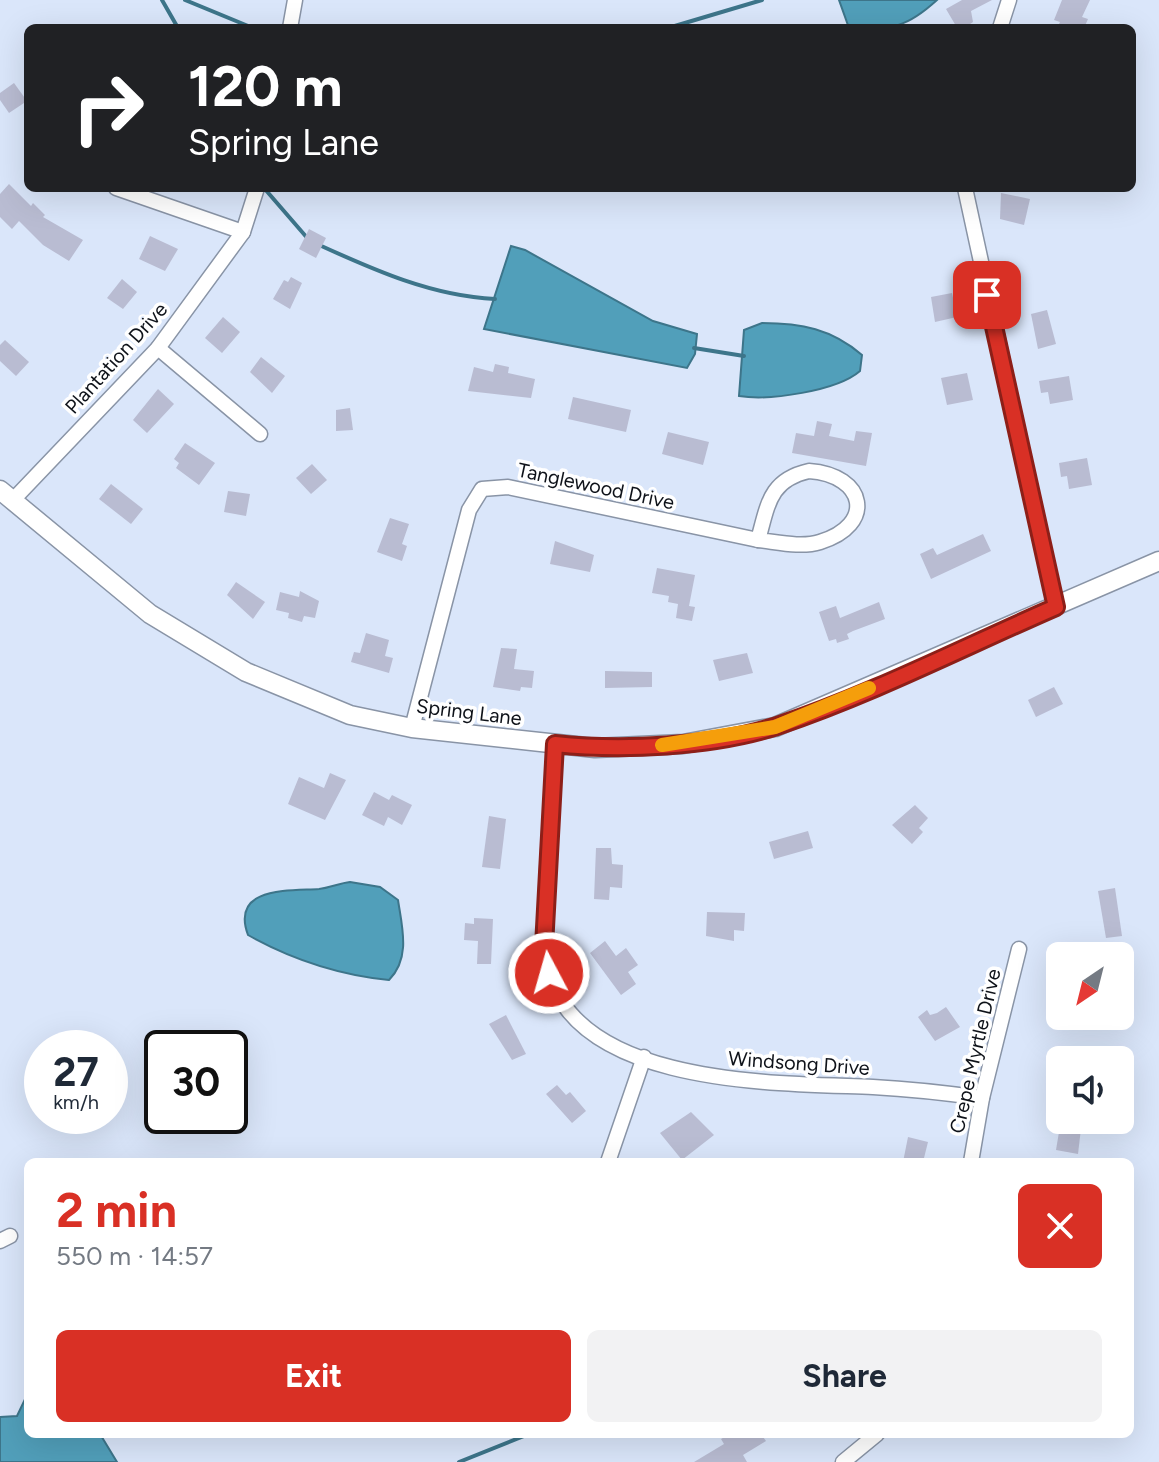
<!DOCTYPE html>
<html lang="en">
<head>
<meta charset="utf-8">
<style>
	body { margin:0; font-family:Figtree,sans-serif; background:#f2f2f3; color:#1f2937; height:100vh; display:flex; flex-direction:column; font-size:30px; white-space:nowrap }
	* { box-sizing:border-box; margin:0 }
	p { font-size:26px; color:#747a83 }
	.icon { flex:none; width:44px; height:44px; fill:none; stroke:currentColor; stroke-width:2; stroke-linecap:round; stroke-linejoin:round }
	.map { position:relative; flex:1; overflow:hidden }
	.details { position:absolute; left:24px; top:1158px; width:1110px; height:280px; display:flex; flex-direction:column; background:#fff; border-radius:12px; box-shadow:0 8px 32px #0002 }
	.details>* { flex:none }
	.top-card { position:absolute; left:24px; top:24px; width:1112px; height:168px; border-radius:12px; box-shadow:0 8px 32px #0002; background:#202124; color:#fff; overflow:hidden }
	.needle { width:52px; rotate:215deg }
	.fabs { position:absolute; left:1046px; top:942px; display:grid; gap:16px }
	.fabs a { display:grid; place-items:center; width:88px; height:88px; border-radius:12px; background:#fff; box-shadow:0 8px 32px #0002; font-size:40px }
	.speed { position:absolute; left:24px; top:1030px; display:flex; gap:16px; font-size:40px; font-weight:700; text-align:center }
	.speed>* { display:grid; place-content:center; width:104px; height:104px; border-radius:50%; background:#fff; box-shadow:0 8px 32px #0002; line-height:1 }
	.speed small { font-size:20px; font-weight:400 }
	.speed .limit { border:4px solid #111; border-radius:12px; background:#fff; color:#111 }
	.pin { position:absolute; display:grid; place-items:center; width:68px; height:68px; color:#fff; margin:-34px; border-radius:16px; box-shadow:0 4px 12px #0006 }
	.me { position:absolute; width:88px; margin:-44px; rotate:354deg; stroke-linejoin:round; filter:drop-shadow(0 0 6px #0008) }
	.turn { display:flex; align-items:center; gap:28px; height:168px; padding:0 32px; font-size:36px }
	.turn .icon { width:104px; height:104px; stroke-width:2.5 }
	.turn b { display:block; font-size:56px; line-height:68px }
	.round { display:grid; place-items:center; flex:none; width:84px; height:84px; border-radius:12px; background:#f2f2f3 }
	.overview { display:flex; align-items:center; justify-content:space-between; height:136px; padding:0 32px }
	h1 { font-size:48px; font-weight:700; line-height:60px; color:#d93025 }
	.primary-button { display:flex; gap:16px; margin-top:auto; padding:16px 32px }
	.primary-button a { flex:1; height:92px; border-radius:12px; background:#d93025; color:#fff; font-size:32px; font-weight:700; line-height:92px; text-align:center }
	.primary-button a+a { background:#f2f2f3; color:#1f2937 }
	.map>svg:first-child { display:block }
	.water { fill:#519fba; stroke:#3d758a; stroke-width:2 }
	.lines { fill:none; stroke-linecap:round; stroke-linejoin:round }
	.stream { stroke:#3d758a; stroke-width:4 }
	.building { fill:#b9bcd2 }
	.street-casing { stroke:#8994a6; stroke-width:17 }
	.secondary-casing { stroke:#8994a6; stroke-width:21 }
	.street { stroke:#fff; stroke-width:14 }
	.secondary { stroke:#fff; stroke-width:18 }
	.route-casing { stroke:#8d1f18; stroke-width:20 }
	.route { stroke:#d93025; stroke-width:14 }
	.slow { stroke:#f59e0b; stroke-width:14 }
	.labels { text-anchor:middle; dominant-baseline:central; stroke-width:7; stroke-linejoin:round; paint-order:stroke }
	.street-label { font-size:20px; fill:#0e1219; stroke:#fff }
</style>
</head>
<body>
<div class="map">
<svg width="1159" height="1462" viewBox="0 0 1159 1462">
	<rect width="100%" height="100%" fill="#dae6fa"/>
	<g class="water">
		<path d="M839 0H937C904 30 892 28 849 28Z"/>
		<polygon points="511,246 525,250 653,321 697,334 695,354 687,368 484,329"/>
		<path d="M762 323C801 323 832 329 862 355L860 371C837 391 769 401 739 396L744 330Z"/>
		<path d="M350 882 380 887 398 900C402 927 411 958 389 980 340 975 291 959 248 935 230 886 290 891 319 889 329 888 340 883 350 882Z"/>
		<polygon points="28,1393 28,1434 100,1434 117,1462 0,1462 0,1417 17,1416"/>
	</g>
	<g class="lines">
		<g class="stream">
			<polyline points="162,0 178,28"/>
			<polyline points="185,0 253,28"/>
			<polyline points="668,28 762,0"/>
			<polyline points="264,188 309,240"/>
			<path d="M317 244C374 270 432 296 495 299"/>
			<polyline points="694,348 744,356"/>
			<polyline points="459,1462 529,1434"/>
		</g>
	</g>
	<g class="building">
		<polygon points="962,0 992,0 971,11 973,22 964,28 961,24 956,26 946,9"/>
		<polygon points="1062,0 1090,0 1082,17 1088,19 1084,28 1057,28 1060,22 1054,20"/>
		<polygon points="14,83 27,101 9,113 0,100 0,93"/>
		<polygon points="9,184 31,206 33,203 45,215 43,217 83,240 69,261 43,245 19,221 12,229 0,217 0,194"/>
		<polygon points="1001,193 1030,199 1024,225 1000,219"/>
		<polygon points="309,229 326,238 316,258 299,249"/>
		<polygon points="150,236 178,249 165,271 139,259"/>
		<polygon points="291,277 302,283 290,309 273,299 284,280 288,282"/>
		<polygon points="122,279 137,292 123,309 107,298"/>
		<polygon points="952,293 957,317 935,322 931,297"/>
		<polygon points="1047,310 1056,344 1038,349 1031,314"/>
		<polygon points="223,317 240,332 222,353 205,338"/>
		<polygon points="5,340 29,362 16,376 0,361 0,345"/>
		<polygon points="261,357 285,376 272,393 250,372"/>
		<polygon points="495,364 509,367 508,373 535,379 531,398 468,391 474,367 493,372"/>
		<polygon points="967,373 973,400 947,405 941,378"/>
		<polygon points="1069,376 1073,400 1050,404 1048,392 1041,393 1039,381"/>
		<polygon points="158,389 174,404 147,433 133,420"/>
		<polygon points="573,397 631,410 626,432 568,419"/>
		<polygon points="350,408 353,430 336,431 336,410"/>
		<polygon points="817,421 832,424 829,436 854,441 856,431 872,433 866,466 792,453 796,433 814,436"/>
		<polygon points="668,432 709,442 703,465 662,454"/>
		<polygon points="185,443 215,463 199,485 176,468 179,463 174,459"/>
		<polygon points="1087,458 1092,485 1069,489 1067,476 1061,477 1059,463"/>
		<polygon points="312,464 327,480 311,494 296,478"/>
		<polygon points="111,484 143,509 131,524 99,499"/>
		<polygon points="228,491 250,494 246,516 224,512"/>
		<polygon points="390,518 409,524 402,544 407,546 402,561 377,552"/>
		<polygon points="983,534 991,551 931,579 920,554 933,548 937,555"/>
		<polygon points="555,541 594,555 590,572 550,564"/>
		<polygon points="657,568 695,575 689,606 695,607 692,621 676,618 678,604 668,602 669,596 652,593"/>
		<polygon points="236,582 265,602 253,619 227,595"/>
		<polygon points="300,591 319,601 315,618 304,616 302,622 288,618 289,613 276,610 280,592 299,597"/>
		<polygon points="879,602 885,619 853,631 847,634 849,639 837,643 836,639 829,641 819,612 836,606 840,618"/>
		<polygon points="366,633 389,640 385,656 393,658 389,673 351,662 354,652 360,653"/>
		<polygon points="501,648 517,649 514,669 534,671 532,688 521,687 520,691 493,687"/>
		<polygon points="747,653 753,673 719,681 713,660"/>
		<polygon points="605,671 652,672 652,687 605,688"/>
		<polygon points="1054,687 1063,704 1036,717 1028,700"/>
		<polygon points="330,773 346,780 325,820 288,804 299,777 324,788"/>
		<polygon points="374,792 389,800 392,795 412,805 402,825 388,817 384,826 362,815"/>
		<polygon points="915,805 928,818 919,828 923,832 912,844 892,825"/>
		<polygon points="489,816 506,819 500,869 482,867"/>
		<polygon points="808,831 813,848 774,859 769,842"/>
		<polygon points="596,848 611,848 612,864 623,865 622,888 610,887 609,900 594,899"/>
		<polygon points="1115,888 1122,936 1106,938 1098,891"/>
		<polygon points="707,912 745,913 744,931 734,930 734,941 706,936"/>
		<polygon points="474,918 493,919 491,964 477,964 478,941 464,940 465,923 474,924"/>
		<polygon points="605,941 616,956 626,948 638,965 628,972 636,984 621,995 590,953"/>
		<polygon points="946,1007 960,1027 935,1041 918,1017 927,1010 930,1015 937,1013"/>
		<polygon points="506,1015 526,1054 512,1060 489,1024"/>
		<polygon points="557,1085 566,1095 570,1092 586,1111 572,1123 546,1094"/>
		<polygon points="691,1112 714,1135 682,1160 660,1133"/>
		<polygon points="1061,1120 1082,1120 1078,1154 1056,1150"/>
		<polygon points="908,1137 928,1142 923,1162 903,1162"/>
		<polygon points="730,1434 761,1434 766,1441 743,1455 747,1462 694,1462 724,1444 721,1439"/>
	</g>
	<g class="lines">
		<g class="street-casing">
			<g id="street">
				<polyline points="290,28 295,0"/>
				<polyline points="1000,28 1009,0"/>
				<polyline points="116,188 243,232"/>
				<polyline points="965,188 1056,607"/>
				<polyline points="158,348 260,434"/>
				<path d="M809 471C866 475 876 525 820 542 801 548 777 542 758 540 768 505 769 480 809 471Z"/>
				<polyline points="12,501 158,348 243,232 257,188"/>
				<polyline points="412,728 469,510 482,489 508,487 758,540"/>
				<path d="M555 744C552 794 548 845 546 896 545 922 542 948 549 974 582 1087 779 1083 873 1087 910 1089 946 1093 982 1098"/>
				<polyline points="608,1162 644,1057"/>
				<polyline points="971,1162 982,1098 1019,949"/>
				<polyline points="0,1241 10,1236"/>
				<polyline points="843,1462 877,1434"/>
			</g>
		</g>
		<g class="secondary-casing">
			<polyline id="secondary" points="0,490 150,614 246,672 350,715 412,728 595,748 683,744 775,727 1159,561"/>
		</g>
		<use href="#street" class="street"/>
		<use href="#secondary" class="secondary"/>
	</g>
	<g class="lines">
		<g class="route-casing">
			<path id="route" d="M549 973 544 946 555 744C621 751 713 747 777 726 872 694 964 647 1056 607L987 295"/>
		</g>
		<use href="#route" class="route"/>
		<polyline class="slow" points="662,745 775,727 869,688"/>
	</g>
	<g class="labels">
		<g class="street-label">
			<text transform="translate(116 358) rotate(-48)">Plantation Drive</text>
			<text transform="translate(596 486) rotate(12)">Tanglewood Drive</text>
			<text transform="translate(469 712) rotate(7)">Spring Lane</text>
			<text transform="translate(975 1051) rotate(-77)">Crepe Myrtle Drive</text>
			<text transform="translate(799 1063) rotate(4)">Windsong Drive</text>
		</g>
	</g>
</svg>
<div class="fabs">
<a><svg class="needle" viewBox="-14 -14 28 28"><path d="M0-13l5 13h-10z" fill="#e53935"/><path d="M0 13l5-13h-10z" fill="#747a83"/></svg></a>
<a><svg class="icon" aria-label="sound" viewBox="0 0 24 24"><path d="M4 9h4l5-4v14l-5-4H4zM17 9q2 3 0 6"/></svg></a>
</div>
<div class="speed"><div>27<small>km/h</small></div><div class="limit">30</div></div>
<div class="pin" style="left:987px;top:295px;background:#d93025"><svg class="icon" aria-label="arrive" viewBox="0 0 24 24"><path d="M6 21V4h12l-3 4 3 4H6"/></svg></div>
<svg class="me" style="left:549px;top:973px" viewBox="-20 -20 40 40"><circle r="17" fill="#d93025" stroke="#fff" stroke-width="3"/><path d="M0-11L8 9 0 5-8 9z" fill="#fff"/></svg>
<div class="top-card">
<div class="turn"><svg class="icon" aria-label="right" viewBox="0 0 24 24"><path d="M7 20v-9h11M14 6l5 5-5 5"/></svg><div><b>120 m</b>Spring Lane</div></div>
</div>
<section class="details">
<div class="overview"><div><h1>2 min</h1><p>550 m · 14:57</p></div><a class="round" style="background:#d93025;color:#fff"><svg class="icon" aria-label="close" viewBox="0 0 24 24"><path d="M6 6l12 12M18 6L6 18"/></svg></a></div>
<div class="primary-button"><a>Exit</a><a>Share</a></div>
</section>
</div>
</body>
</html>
